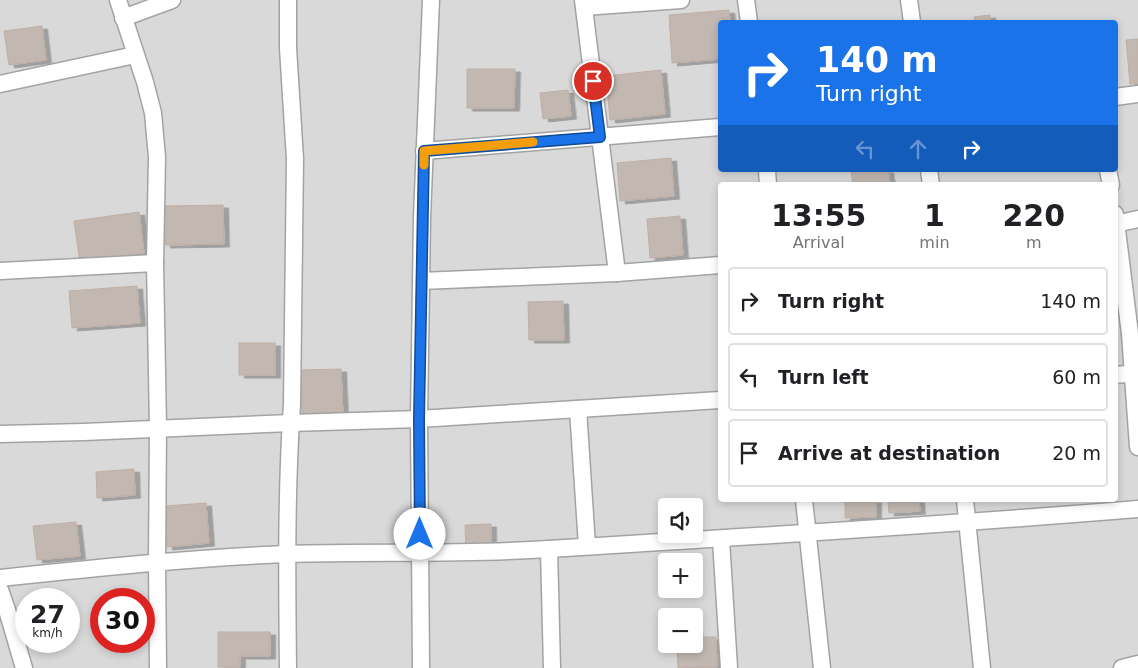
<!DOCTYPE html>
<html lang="en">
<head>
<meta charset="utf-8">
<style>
	body { margin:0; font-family:"DejaVu Sans",sans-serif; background:#f6f6f6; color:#202124; height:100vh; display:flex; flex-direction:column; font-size:19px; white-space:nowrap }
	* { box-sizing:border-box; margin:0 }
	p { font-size:16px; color:#757577 }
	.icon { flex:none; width:28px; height:28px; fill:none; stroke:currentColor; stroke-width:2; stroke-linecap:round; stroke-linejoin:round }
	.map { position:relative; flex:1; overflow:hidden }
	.side { position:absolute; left:718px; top:182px; width:400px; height:320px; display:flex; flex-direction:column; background:#fff; border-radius:5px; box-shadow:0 2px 8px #0003 }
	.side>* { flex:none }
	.top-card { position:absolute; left:718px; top:20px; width:400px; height:152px; border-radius:5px; box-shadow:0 2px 8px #0003; background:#1a73e8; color:#fff; overflow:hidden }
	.tools { position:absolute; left:658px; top:498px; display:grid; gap:10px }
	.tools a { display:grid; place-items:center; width:45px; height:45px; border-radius:5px; background:#fff; box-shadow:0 2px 8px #0003; font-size:25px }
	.speed { position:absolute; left:15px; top:588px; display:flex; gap:10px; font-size:25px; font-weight:700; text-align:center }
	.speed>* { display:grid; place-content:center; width:65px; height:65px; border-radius:50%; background:#fff; box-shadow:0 2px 8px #0003; line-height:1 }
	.speed small { font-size:12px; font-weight:400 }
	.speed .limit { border:8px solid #d22; background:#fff; color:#111 }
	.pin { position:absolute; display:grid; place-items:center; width:42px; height:42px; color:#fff; margin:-21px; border:2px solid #fff; border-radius:50%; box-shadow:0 1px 5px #0007 }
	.me { position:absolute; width:55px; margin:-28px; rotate:0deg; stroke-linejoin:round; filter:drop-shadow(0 0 4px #0008) }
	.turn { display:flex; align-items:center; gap:18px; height:105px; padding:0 15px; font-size:22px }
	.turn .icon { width:65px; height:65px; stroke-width:2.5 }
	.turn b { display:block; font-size:35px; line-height:42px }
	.lanes { display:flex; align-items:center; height:48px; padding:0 15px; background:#0003; justify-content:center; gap:25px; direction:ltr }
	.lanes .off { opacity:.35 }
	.eta { display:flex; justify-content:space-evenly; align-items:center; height:85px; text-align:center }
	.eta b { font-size:30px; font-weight:700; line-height:35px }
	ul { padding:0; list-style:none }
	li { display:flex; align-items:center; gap:15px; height:68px; margin:0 10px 8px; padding:0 5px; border:2px solid #e0e0e0; border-radius:5px }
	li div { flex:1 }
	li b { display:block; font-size:19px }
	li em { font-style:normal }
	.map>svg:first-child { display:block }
	.residential { fill:#dad9d9; fill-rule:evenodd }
	.building { fill:#c2b8b1; stroke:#bfafa4; filter:url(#shadow) }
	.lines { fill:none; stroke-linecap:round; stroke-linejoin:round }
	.street-casing { stroke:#a3a3a3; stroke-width:19 }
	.street { stroke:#fff; stroke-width:16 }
	.route-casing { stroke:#114b97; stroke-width:12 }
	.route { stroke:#1a73e8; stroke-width:9 }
	.slow { stroke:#f59e0b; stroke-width:9 }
</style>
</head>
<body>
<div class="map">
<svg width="1138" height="668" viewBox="0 0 1138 668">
	<defs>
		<filter id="shadow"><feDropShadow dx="5.5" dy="3" stdDeviation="0" flood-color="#0004"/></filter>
	</defs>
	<rect width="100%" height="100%" fill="#eee9e1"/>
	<path class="residential" d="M0 0H1138V668H0ZM720 22H1115V170H720ZM720 185H1115V500H720ZM666 506H694V534H666ZM666 561H694V589H666ZM26 599H69V641H26ZM101 599H144V641H101ZM666 616H694V644H666Z"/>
	<g class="building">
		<polygon points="729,10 730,22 720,22 720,59 672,63 669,15"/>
		<polygon points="990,15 991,22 975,22 974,17"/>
		<polygon points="42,26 46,60 9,65 4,31"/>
		<polygon points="1138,39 1138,83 1130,84 1126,40"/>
		<polygon points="467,69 515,69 514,108 467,108"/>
		<polygon points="661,70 665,114 610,120 606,76"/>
		<polygon points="568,90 571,116 543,119 540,93"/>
		<polygon points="671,158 674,196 620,201 617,163"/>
		<polygon points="851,170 888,170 890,183 853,185"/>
		<polygon points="223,205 224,244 165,245 164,206"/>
		<polygon points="139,212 144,253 80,263 74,221"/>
		<polygon points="680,216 683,255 650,258 647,219"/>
		<polygon points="137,286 140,323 72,328 69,291"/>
		<polygon points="563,301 564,340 529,340 528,302"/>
		<rect x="239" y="343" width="36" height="32"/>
		<polygon points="341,369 343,417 302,418 301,370"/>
		<polygon points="134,469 135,495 97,498 96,472"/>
		<polygon points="845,500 876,500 876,517 845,518"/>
		<polygon points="888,500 919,500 920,511 889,513"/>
		<polygon points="206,503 209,543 167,547 164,506"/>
		<polygon points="76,522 80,556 37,560 33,526"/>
		<polygon points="491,524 491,550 466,550 465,525"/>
		<polygon points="694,630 697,630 697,637 716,637 717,667 678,668 677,644 694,644"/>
		<polygon points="218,632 270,632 270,656 240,656 240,667 218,667"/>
	</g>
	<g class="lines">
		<g class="street-casing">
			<g id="street">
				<polyline points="118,0 145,82 153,113 157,157 155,263 158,428 157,561 158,668"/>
				<polyline points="583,0 617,273"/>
				<polyline points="746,0 749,22"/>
				<polyline points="909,0 912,22"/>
				<polyline points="584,7 681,0"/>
				<polyline points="123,18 172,0"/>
				<polyline points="0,84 135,55"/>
				<polyline points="1115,97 1138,94"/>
				<polyline points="424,151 720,127"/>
				<polyline points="767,170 768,185"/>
				<polyline points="929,170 931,185"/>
				<polyline points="1108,170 1111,185"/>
				<polyline points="1115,214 1130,334 1138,447"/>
				<polyline points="1115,224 1138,219"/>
				<polyline points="0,271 155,263"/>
				<polyline points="421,281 617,273 720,265"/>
				<polyline points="1115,375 1138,373"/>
				<polyline points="578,409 587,546"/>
				<polyline points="0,434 84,432 291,423 419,419 720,400"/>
				<polyline points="804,500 822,668"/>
				<polyline points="965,500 982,668"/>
				<polyline points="721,540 729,668"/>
				<polyline points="549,549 552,668"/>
				<path d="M0 578C95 568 190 558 286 554 373 551 461 555 549 549 746 537 942 525 1138 509"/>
				<polyline points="0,590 7,610 24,668"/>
				<path d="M288 668C287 580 286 492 292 404L295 159 288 48V0"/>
				<polyline points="421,668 419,419 422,217 431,0"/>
				<polyline points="1122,668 1138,664"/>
			</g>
		</g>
		<use href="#street" class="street"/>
	</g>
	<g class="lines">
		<g class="route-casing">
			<polyline id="route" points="420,534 419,419 424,151 600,137 593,81"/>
		</g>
		<use href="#route" class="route"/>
		<polyline class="slow" points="424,165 424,151 533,142"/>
	</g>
</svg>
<div class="tools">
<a><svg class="icon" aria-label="sound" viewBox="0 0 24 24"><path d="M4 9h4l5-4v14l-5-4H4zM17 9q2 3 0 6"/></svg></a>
<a>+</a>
<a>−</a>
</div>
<div class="speed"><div>27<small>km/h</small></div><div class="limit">30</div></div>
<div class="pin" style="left:593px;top:81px;background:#d93025"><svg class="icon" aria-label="arrive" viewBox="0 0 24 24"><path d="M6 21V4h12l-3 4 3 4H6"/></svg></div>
<svg class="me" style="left:420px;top:534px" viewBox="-20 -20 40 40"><circle r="19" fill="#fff"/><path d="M0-13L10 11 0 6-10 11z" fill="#1a73e8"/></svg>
<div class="top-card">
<div class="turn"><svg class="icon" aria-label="right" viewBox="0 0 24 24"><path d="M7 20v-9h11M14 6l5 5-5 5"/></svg><div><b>140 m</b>Turn right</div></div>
<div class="lanes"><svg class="icon off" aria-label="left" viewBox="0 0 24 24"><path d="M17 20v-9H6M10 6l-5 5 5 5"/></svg><svg class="icon off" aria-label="ahead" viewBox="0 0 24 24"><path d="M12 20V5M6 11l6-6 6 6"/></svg><svg class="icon" aria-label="right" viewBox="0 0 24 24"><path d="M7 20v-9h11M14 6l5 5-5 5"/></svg></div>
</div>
<section class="side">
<div class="eta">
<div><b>13:55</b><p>Arrival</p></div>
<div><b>1</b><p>min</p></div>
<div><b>220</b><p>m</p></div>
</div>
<ul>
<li><svg class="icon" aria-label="right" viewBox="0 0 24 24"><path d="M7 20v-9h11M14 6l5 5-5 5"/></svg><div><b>Turn right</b></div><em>140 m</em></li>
<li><svg class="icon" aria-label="left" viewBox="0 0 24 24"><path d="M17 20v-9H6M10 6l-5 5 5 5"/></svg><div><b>Turn left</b></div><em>60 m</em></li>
<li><svg class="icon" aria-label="arrive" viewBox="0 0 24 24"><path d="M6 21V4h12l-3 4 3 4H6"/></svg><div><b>Arrive at destination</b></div><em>20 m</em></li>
</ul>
</section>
</div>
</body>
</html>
